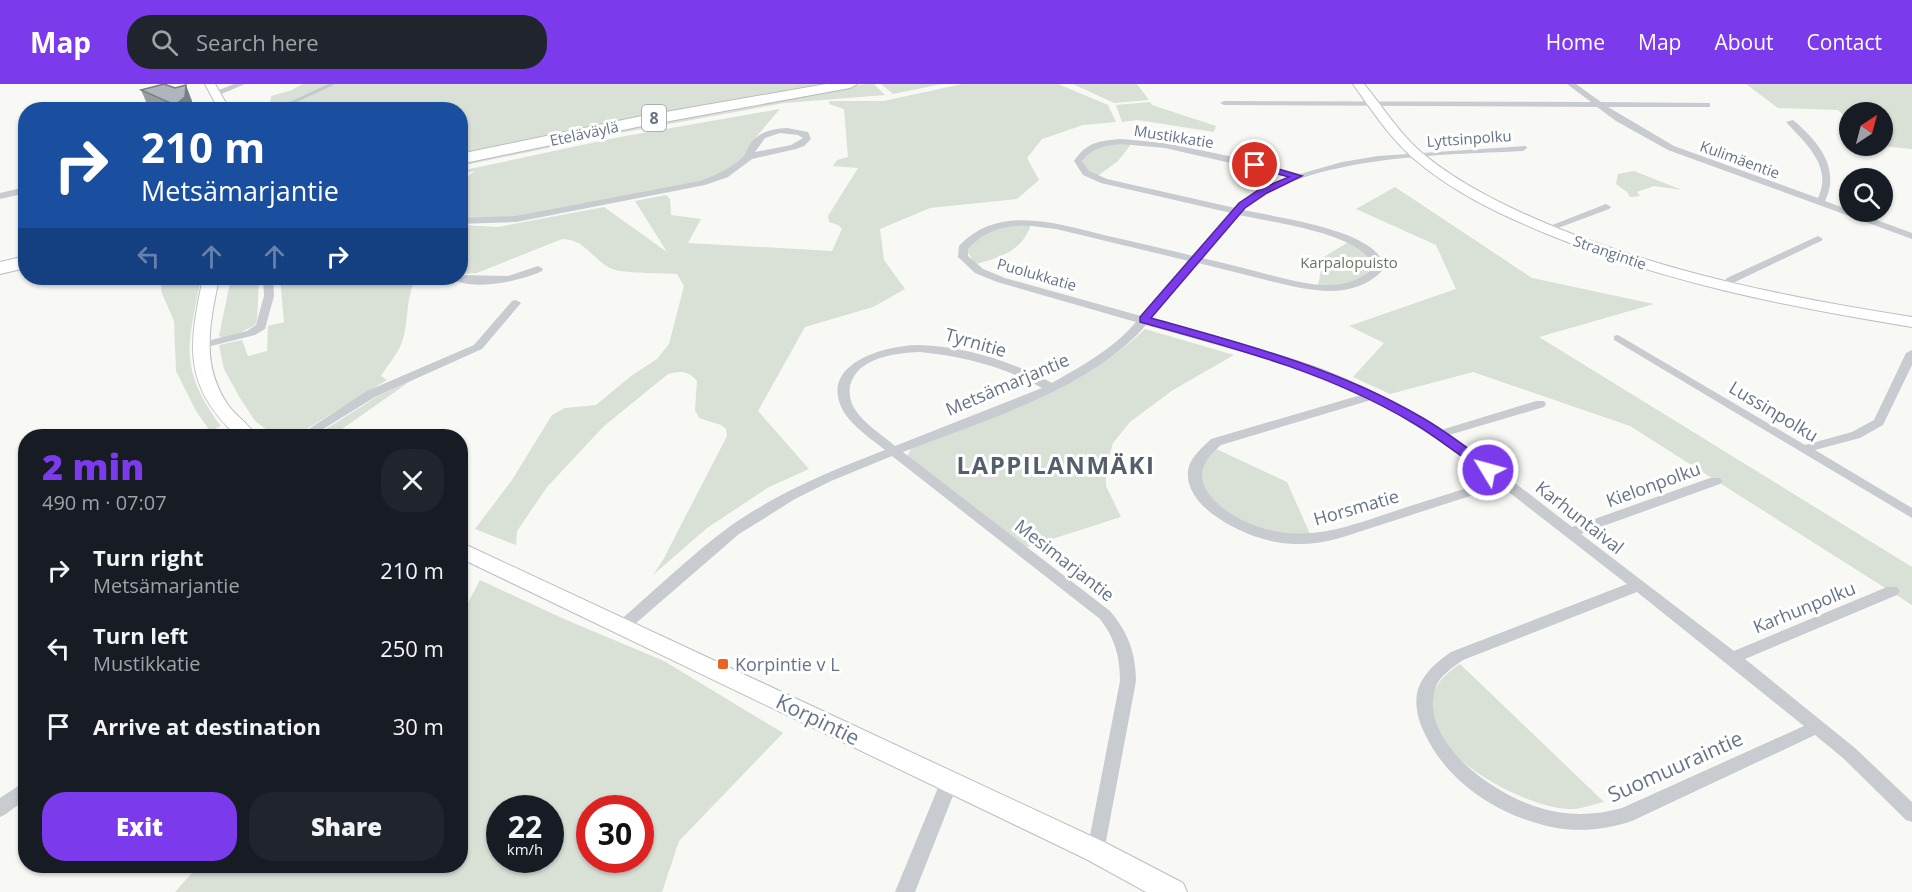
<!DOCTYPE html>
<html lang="en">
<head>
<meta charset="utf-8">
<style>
	body { margin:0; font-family:"Open Sans",sans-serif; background:#20242c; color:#f1f3f6; height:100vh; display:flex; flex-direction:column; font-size:22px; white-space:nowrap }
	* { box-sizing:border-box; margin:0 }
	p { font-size:20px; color:#9ea1a6 }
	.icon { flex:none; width:33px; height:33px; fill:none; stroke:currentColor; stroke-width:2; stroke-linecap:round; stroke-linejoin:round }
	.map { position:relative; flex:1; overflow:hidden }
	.sheet { position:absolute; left:18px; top:345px; width:450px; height:444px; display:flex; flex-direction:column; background:#171b24; border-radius:24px; box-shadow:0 2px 4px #0004 }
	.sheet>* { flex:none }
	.guide { position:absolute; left:18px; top:18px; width:450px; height:183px; border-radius:24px; box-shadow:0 2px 4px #0004; background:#1a4fa0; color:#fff; overflow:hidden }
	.needle { width:39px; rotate:36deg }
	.buttons { position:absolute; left:1839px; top:18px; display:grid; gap:12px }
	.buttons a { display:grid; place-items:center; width:54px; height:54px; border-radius:50%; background:#171b24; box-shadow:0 2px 4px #0004; font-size:30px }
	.speed { position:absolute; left:486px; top:711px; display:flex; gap:12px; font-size:30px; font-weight:700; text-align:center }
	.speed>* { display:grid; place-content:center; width:78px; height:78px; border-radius:50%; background:#171b24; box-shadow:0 2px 4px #0004; line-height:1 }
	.speed small { font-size:15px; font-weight:400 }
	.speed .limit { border:9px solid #d22; background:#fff; color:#111 }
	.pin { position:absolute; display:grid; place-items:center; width:51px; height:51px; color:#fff; margin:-26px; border:3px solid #fff; border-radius:50%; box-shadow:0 2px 6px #0007 }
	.me { position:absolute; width:66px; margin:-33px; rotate:307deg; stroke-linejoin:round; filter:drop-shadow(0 0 4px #0008) }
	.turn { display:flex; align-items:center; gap:21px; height:126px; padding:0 24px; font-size:27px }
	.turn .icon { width:78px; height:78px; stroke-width:2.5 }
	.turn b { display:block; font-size:42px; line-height:51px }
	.lanes { display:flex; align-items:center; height:57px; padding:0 24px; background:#0003; justify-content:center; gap:30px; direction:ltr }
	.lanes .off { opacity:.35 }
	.round { display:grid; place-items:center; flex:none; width:63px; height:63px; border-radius:24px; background:#20242c }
	.summary { display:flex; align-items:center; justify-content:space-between; height:102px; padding:0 24px }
	h1 { font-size:36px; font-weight:800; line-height:45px; color:#7c3aed }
	.button { display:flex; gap:12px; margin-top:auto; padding:12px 24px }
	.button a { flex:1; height:69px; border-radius:24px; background:#7c3aed; color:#fff; font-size:24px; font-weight:800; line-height:69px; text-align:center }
	.button a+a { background:#20242c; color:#f1f3f6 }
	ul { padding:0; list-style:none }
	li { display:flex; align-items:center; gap:18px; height:78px; padding:0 24px }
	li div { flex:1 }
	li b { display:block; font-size:22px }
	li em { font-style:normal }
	header { display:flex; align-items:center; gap:36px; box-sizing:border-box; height:84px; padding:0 30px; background:#7c3aed; color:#fff }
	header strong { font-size:28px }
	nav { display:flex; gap:33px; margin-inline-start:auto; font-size:21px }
	.search { width:420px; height:54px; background:#20242c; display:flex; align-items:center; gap:15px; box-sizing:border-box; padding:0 21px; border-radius:24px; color:#9ea1a6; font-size:22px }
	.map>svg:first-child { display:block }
	.green { fill:#d9e0d6; fill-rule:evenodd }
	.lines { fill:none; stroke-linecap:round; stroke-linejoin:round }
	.stream { stroke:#bfcacf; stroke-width:3 }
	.secondary-casing { stroke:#babec4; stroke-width:2 }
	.highway-casing { stroke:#babdc1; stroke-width:2 }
	.street { fill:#c8cbcf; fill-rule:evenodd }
	.secondary { fill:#fff; fill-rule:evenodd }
	.highway { fill:#fff; fill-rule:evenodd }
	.wall { fill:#969ca2 }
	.shaded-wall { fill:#7a7f84 }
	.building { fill:#aeb5bc; stroke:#7a7f84; stroke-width:1.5 }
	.route { fill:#7c3aed; stroke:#51269a; stroke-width:1.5 }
	.poi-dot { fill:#ec6321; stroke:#fff; stroke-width:2 }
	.labels { text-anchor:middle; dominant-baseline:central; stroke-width:6; stroke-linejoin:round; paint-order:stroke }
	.far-street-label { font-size:15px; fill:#657588; stroke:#fff }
	.far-park-label { font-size:15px; fill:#647961; stroke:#fff }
	.shield { fill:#fff; stroke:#939eac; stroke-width:1.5 }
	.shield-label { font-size:16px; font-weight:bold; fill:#657588 }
	.street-label { font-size:18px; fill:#657588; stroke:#fff }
	.poi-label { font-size:18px; fill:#657588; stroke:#fff; text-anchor:start }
	.near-street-label { font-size:21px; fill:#657588; stroke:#fff }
	.district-label { font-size:24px; font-weight:bold; letter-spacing:1.5px; fill:#545f6c; stroke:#fff }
</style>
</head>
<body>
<header>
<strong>Map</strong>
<div class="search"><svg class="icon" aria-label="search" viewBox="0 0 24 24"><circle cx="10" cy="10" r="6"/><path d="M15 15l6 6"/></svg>Search here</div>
<nav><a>Home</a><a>Map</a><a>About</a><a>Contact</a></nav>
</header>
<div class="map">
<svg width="1912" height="808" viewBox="0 0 1912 808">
	<rect width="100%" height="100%" fill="#f8f8f5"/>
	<g class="green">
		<polygon points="303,0 828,0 628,36 461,71 460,26 252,26 270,21 271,12 292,6"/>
		<polygon points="865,0 874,0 885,11 784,19 620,49 461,82 460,78 778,14"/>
		<polygon points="881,0 942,0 893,10"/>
		<path d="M962 0H1058L1108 21 1116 38 1083 41 1042 55 1027 74 1039 96 1017 115 930 124 880 145 884 176 905 205 873 223 805 243 758 327 809 385 769 403 707 444 653 491 663 476 727 352 726 345 721 341 699 334 695 326 697 297C688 286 680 287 668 290L604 342 547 403 517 447 516 461 475 445 512 396 552 331 565 324 596 321 631 292 657 275 669 260 684 202 677 190C662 189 621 190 610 184 592 175 585 155 562 155L477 189 461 190V141L498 143 604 123 667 168 635 117 666 111 670 115 671 131 701 135 688 159 832 167 842 145 838 141 829 138 828 132 858 84 833 82 837 76 848 73 844 25 829 20 830 17H884Z"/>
		<polygon points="1073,0 1137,0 1149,16 1114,19"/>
		<polygon points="1746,0 1912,0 1912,65 1882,62 1882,28 1850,28 1849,36 1838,26 1778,24"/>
		<polygon points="1150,18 1152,21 1216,42 1214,48 1138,36 1122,38 1116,21"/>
		<polygon points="780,25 756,53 744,74 726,88 692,100 523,132 461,135 461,97 475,87 461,90 460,87 620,53"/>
		<path d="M1132 59 1118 77 1096 93 1084 83 1082 74C1092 59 1115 60 1132 59Z"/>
		<polygon points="1634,87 1682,106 1654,102 1637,108 1640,112 1630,113 1627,108 1616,100 1618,90"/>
		<polygon points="1395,103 1532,194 1654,220 1539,253 1912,483 1912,521 1630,342 1473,288 1390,310 1353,293 1384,259 1349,242 1456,205 1436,161 1356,125"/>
		<path d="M1031 140C1024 166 998 175 975 180L967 167C977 144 1009 142 1031 140Z"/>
		<path d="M1350 157 1362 165 1373 180C1364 201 1337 202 1318 201L1324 173Z"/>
		<path d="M161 194H201C188 260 178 284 221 342L210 347 196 327 176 287 174 237 161 207Z"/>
		<polygon points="231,194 259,194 257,236 255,241 238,250 225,254 219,252"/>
		<path d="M280 194H432L413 201C405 221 409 244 400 263 395 273 387 282 381 292L387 296 295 352H275L255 337 240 314 224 285 219 261 242 256 248 272 267 267 268 242 284 238Z"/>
		<path d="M1145 245 1234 271 1173 306 1130 338 1113 359 1106 384V402L1121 433 1027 463 907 372 911 365C991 332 1081 307 1145 245Z"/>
		<polygon points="409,298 332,352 315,352 378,312"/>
		<path d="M1214 364 1287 398 1310 450C1297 450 1284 451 1272 448 1240 439 1172 404 1214 364Z"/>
		<path d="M480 496 564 535 664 577 783 649 679 757 662 808H175L198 782H460L461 532ZM500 724H550V776H500ZM590 724H640V776H590Z"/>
		<path d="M1460 580 1604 718C1594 720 1580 726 1569 725 1508 722 1370 638 1460 580Z"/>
	</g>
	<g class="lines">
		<polyline class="stream" points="276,26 332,0"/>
		<g class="secondary-casing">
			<g id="secondary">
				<polygon points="205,0 215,0 230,26 219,26"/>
				<path d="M1353 0H1364C1383 23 1399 49 1422 69 1462 102 1509 124 1557 144 1671 190 1790 214 1912 233V243C1787 223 1664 198 1547 150 1499 130 1452 108 1413 74 1389 53 1371 25 1353 0Z"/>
				<path d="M203 194H219C210 239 200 280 228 321 236 332 250 341 256 352H237C182 301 189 260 203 194Z"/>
				<polygon points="460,458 1106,759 1183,799 1187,808 1146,808 1086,775 460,474"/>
			</g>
		</g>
		<g class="highway-casing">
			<g id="highway">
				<polygon points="826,0 857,0 850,4 637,43 460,80 460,70 637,33"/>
				<polygon points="26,172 26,184 0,190 0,178"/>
			</g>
		</g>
		<g class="street">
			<polygon points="234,0 245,0 219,11 212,9"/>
			<path d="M1567 0H1576L1601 18 1710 19V23H1608L1674 62 1818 114C1833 82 1806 60 1786 38L1793 36C1818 57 1841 84 1825 117L1912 149V155L1668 66 1616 37 1597 23 1224 21 1220 19 1224 17 1591 18Z"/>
			<path d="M787 44 808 48 811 55 804 62 796 65 752 75 728 93 705 101 516 138 460 140V134L516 132 700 97C716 91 729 85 742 74 746 70 747 66 749 62 757 48 772 45 787 44ZM780 49 798 51 803 54 791 61 755 68 765 54Z"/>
			<path d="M1121 55 1165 59 1258 78 1300 90 1342 78 1378 72 1526 62 1527 64 1523 67C1444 71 1305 71 1243 126 1269 132 1393 148 1382 187 1350 219 1305 205 1266 196 1244 190 1221 185 1198 179L1150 235C1203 250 1257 263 1309 280 1350 294 1405 321 1441 346L1536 317H1544L1546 320 1544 323 1449 351 1479 371 1572 443 1710 394H1720L1722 397 1720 400 1581 450 1734 567 1887 503H1897L1900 507 1897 511 1745 575 1855 664 1912 718V738L1906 736 1843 674 1815 651 1632 737C1605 746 1576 749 1547 742 1496 730 1446 697 1424 648 1417 634 1413 615 1420 600 1428 585 1438 577 1451 568L1627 500 1501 402 1340 454C1319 460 1297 462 1276 458 1246 453 1185 425 1188 388 1189 374 1202 364 1211 355L1361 311 1303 285 1146 241C1090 306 981 337 903 368L1110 527C1128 548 1136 570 1136 597L1103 773 1096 775 1089 773 1087 767 1120 597C1120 573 1115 554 1100 535L892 372 831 397 795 415 739 450 628 546H618L615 542 618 538C654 507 691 471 729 443 777 409 830 387 885 366 870 354 846 338 840 320 824 277 889 261 919 261 964 262 1013 278 1052 299 1082 282 1113 265 1136 238L997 198 975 189 958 173 959 162C999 119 1059 140 1108 152 1136 158 1165 165 1193 172L1231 129 1101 99 1083 91 1074 77C1087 58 1098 57 1121 55ZM1121 60 1165 64 1292 93 1270 102 1235 124 1107 95 1089 87 1082 77C1093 63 1104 62 1121 60ZM1239 131C1270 138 1368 150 1373 184 1344 213 1301 198 1266 190 1245 184 1224 179 1202 174ZM1031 142 1056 145 1189 177 1141 232 1005 194 983 185 968 172V165C986 145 1006 141 1031 142ZM920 268C963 272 1005 283 1042 304L895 362C882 351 863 339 854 324 850 318 849 309 850 302 857 273 896 269 920 268ZM1371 316 1414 339 1493 396C1463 405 1432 415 1401 425 1346 443 1299 464 1242 436 1229 429 1215 420 1207 407 1195 388 1206 374 1221 361ZM1637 508 1804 642 1622 724C1594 732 1564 732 1537 723 1494 710 1419 658 1435 605 1439 592 1452 584 1463 576Z"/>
			<polygon points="26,103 26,109 0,115 0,109"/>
			<polygon points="1606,120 1611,123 1609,125 1550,147 1542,145"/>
			<polygon points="1818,152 1823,155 1821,157 1735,198 1729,206 1721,206 1720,204 1727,194"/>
			<path d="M538 182 543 185 542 187C522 197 469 208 451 194H460V191L508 192Z"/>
			<polygon points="263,194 273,194 274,212 265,245 255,251 199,265 195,264 195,260 247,247 256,241 264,212"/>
			<polygon points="516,216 521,219 482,265 375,313 312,352 298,352 367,307 474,261 512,217"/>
			<polygon points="1618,251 1805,361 1852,348 1874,336 1906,269 1912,266 1912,281 1883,341 1860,354 1815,366 1912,424 1912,434 1614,256 1614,252"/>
			<polygon points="949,692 955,694 958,699 915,808 895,808 940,699 943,694"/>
			<polygon points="26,697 26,715 6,730 0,733 0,714"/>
		</g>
		<use href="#secondary" class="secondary"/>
		<use href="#highway" class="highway"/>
	</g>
	<polygon class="wall" points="141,6 192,17 191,26 156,26 148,22"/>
	<polygon class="shaded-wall" points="186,1 192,17 191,26 177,26 175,21"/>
	<polygon class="building" points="164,0 175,4 186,1 185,13 175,21 141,6"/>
	<path class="route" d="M1255 78 1302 92 1267 109 1245 124 1151 234C1244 260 1337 284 1421 333 1446 347 1470 366 1493 383L1495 386 1493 388H1484C1460 372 1437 353 1413 339 1328 288 1234 264 1140 238V233L1239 119 1260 105 1289 93 1252 83 1250 81Z"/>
	<rect class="poi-dot" x="717" y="574" width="12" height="12" rx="3"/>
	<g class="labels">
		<g class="far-street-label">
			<text transform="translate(584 49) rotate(-12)">Eteläväylä</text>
			<text transform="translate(1174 52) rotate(9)">Mustikkatie</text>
			<text transform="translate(1469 54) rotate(-4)">Lyttsinpolku</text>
			<text transform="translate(1740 75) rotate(20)">Kulimäentie</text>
			<text transform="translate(1610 168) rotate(19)">Strangintie</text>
			<text transform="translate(1037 190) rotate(16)">Puolukkatie</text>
		</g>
		<g class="far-park-label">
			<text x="1349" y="178">Karpalopuisto</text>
		</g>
		<rect class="shield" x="642" y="21" width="24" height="26" rx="4.5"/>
		<g class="shield-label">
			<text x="654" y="34">8</text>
		</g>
		<g class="street-label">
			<text transform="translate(976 258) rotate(16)">Tyrnitie</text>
			<text transform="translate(1007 300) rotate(-23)">Metsämarjantie</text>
			<text transform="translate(1774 327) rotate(31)">Lussinpolku</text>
			<text transform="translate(1653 400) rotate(-20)">Kielonpolku</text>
			<text transform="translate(1356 423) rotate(-16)">Horsmatie</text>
			<text transform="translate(1580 433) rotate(38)">Karhuntaival</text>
			<text transform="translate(1065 476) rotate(38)">Mesimarjantie</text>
			<text transform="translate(1804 523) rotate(-22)">Karhunpolku</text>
		</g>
		<g class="poi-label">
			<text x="735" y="580">Korpintie v L</text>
		</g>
		<g class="near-street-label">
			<text transform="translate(818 635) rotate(26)">Korpintie</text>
			<text transform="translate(1675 682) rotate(-24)">Suomuuraintie</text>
		</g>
		<g class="district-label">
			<text x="1056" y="380">LAPPILANMÄKI</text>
		</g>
	</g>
</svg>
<div class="buttons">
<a><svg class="needle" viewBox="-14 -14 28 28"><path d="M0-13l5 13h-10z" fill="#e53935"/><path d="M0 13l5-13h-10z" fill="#9ea1a6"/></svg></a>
<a><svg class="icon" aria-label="search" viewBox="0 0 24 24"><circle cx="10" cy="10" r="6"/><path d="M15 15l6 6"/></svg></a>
</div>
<div class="speed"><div>22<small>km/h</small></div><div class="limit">30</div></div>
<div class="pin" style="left:1255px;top:81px;background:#d93025"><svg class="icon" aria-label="arrive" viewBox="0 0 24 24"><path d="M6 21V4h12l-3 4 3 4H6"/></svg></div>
<svg class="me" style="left:1488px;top:386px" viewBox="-20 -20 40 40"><circle r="17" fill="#7c3aed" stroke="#fff" stroke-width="3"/><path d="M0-11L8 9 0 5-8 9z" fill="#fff"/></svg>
<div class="guide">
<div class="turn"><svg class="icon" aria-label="right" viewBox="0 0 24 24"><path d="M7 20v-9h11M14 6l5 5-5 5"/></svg><div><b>210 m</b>Metsämarjantie</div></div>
<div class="lanes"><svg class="icon off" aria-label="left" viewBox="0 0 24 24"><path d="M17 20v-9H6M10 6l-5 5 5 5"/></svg><svg class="icon off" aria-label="ahead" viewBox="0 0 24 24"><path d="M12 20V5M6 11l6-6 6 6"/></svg><svg class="icon off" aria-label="ahead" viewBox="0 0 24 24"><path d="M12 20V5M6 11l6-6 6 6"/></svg><svg class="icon" aria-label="right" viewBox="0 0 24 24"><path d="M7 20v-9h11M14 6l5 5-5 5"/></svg></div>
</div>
<section class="sheet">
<div class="summary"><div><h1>2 min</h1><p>490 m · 07:07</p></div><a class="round"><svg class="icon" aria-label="close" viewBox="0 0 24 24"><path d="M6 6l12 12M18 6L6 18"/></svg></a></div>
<ul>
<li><svg class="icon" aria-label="right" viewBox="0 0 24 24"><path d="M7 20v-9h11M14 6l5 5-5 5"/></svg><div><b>Turn right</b><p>Metsämarjantie</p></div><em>210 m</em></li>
<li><svg class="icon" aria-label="left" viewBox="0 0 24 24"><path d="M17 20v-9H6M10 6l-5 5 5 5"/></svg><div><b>Turn left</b><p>Mustikkatie</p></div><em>250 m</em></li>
<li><svg class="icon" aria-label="arrive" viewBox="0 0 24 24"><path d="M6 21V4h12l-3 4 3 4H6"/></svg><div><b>Arrive at destination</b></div><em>30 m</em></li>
</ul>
<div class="button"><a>Exit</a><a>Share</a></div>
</section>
</div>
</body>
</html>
